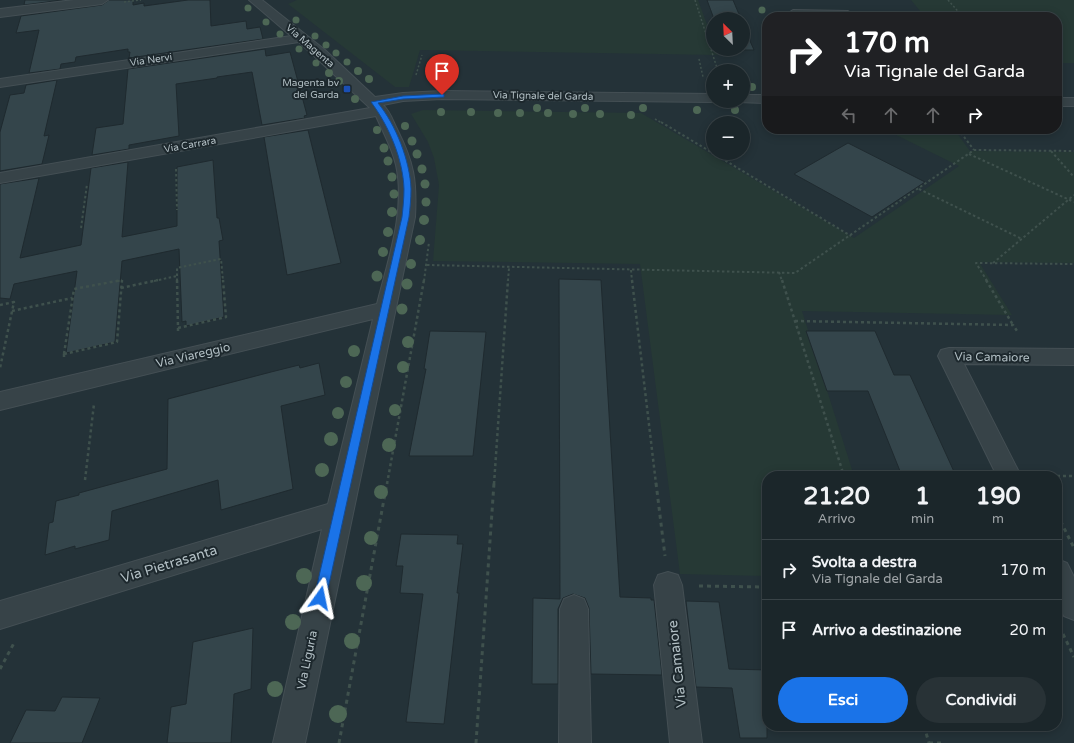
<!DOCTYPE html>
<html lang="it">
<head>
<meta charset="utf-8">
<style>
	body { margin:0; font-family:"Varela Round",sans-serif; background:#283236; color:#f1f3f6; height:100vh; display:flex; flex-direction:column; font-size:15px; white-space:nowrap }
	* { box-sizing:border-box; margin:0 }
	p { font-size:13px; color:#a0a5a8 }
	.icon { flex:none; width:22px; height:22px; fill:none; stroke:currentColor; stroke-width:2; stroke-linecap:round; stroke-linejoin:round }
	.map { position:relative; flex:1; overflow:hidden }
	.panel { position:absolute; left:762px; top:471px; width:300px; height:260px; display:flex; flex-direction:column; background:#1b262a; border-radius:16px; box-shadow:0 2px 10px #0003,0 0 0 1px #394347 }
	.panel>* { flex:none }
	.banner { position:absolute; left:762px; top:12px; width:300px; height:122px; border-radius:16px; box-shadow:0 2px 10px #0003,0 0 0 1px #394347; background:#202124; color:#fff; overflow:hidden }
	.needle { width:26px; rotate:336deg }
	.controls { position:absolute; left:706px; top:12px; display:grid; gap:8px }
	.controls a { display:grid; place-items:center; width:44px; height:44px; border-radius:50%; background:#1b262a; box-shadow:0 2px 10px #0003,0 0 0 1px #394347; font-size:20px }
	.pin { position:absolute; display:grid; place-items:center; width:34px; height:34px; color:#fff; margin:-41px -17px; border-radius:50% 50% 50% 0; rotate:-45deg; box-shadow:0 0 4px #0007 }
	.pin .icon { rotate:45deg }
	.me { position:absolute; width:44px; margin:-22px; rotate:12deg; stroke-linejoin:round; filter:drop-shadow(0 0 3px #0008) }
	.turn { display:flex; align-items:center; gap:14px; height:84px; padding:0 16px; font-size:18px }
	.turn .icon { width:52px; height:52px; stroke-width:2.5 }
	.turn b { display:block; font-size:28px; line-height:34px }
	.lanes { display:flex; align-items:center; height:38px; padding:0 16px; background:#0003; justify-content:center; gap:20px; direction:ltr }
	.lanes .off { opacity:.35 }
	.eta { display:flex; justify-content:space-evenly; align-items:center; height:68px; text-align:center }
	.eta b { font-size:24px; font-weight:700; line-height:28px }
	.primary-button { display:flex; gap:8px; margin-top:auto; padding:8px 16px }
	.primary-button a { flex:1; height:46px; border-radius:24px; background:#1a73e8; color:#fff; font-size:16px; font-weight:700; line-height:46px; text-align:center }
	.primary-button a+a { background:#283236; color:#f1f3f6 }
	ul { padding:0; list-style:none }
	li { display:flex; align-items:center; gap:12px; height:60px; padding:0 16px; border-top:1px solid #394347 }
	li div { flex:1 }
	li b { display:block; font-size:15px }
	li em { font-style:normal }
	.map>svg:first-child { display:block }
	.green { fill:#263935 }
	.building { fill:#34454b; stroke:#1f2a2f }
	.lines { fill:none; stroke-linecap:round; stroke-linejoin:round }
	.minor-casing { stroke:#444f54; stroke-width:2 }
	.path-far3 { stroke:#3f514d; stroke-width:1.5; stroke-dasharray:2 2; stroke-linecap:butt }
	.path-far2 { stroke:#3f514d; stroke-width:2; stroke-dasharray:2.5 2.5; stroke-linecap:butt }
	.path-far1 { stroke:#3f514d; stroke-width:2.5; stroke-dasharray:3 3; stroke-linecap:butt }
	.path { stroke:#3f514d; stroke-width:3; stroke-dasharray:4 4; stroke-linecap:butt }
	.minor { fill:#374348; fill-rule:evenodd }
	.tree { fill:#4d6755 }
	.route { fill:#1a73e8; stroke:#114b97 }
	.transit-dot { fill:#1a4fb4; stroke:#1d282d; stroke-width:1.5 }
	.labels { text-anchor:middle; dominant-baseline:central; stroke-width:4; stroke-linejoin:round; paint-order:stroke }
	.far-street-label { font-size:10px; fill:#b2bfc4; stroke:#1d282d }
	.far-poi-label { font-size:10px; fill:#b2bfc4; stroke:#1d282d; text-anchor:end }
	.street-label { font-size:12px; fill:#b2bfc4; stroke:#1d282d }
	.near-street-label { font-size:14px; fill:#b2bfc4; stroke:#1d282d }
</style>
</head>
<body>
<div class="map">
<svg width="1074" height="743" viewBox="0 0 1074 743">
	<rect width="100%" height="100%" fill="#243238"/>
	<g class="green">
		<polygon points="297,0 698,0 713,41 713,49 716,49 718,55 420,50 409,87 395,87 288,4"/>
		<polygon points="911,0 1074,0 1074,63 1057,63 1057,17 925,17"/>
		<polygon points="423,110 641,113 854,238 959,166 884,129 954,129 970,151 1074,152 1074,263 979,262 1012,315 802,311 854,476 767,476 767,576 680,574 640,264 433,261 439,185 434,158 428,142 411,114"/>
	</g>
	<g class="building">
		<polygon points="25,0 62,0 24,5"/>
		<polygon points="109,0 133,0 133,5 144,3 144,6 188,0 210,0 211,26 246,21 247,29 260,27 263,39 129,58 130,52 128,52 128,49 76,57 75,62 61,64 60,69 29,73 39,30 16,33 21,16 102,5"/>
		<polygon points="707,0 733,0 741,19 714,19"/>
		<polygon points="743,25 754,50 726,50 725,49 743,49"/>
		<polygon points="265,49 266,56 290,52 307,115 304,116 305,118 262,125 252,72 217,77 217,78 176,84 179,136 129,145 129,149 92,155 96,128 123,124 128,69"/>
		<polygon points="57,80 44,136 49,135 42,164 0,171 0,132 10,95 24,93 26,85"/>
		<polygon points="308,130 341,263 287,275 264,137"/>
		<polygon points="848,143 925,182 872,217 794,174"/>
		<polygon points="213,160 217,218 219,218 223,240 219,241 224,317 186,326 186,321 182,322 179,249 122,261 115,342 66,353 77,271 14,284 10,299 0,298 0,184 39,178 20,258 81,245 91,168 128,162 122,237 177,226 177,167"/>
		<polygon points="559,279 601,280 620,597 651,598 651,600 654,600 662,675 591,674 589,608 585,598 573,594 563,598 558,609 558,684 532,684 533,598 560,599"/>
		<polygon points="430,331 486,332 473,456 409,456 426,369 424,369"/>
		<polygon points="806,331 875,331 894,375 910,375 956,476 902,476 868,391 827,391"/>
		<polygon points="319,363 325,395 281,406 293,489 221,510 218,480 112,511 109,540 75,549 75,546 45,555 49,523 53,522 56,501 79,495 79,493 167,469 168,399 271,372 299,365 300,368"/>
		<polygon points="401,534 458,535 457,544 463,544 457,593 459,593 444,724 406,722 423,594 400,593 403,566 396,566"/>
		<polygon points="686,601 719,602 729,669 767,670 767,738 740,738 732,688 696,687"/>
		<polygon points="253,628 251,689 234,694 231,743 167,743 171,707 186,704 193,642"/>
		<polygon points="62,697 100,698 82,743 10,743 26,710 55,711"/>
	</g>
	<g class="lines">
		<g class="minor-casing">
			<g id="minor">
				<polygon points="74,0 108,0 102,4 0,17 0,9"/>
				<path d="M249 0H262L325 50 375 97 403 93 442 91 713 94V101H718L713 102 442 99 403 101 383 105C390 111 393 121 397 129 414 163 417 180 415 217L305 743H273L322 529 0 629V601L328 504 373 319 0 410V392L377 304C388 260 406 210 396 165 392 148 383 132 376 116L0 183V173L370 108 299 42 0 87V79L291 36Z"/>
				<polygon points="793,10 848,11 854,15 853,17 789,17 787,14"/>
				<polygon points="743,95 767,95 767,103 738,102 743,101"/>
				<rect x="1057" y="98" width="17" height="8"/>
				<polygon points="949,348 1074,349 1074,365 964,364 1021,476 997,476 938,356 941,350"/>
				<polygon points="1057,559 1067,563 1074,577 1074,620 1064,616 1057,601"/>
				<polygon points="668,572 678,575 682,585 702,743 670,743 654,585 658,575"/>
				<polygon points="574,595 584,599 588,609 591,743 559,743 560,609 564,599"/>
			</g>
		</g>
		<g class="path-far3">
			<polyline points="695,0 718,71"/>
			<polyline points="948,0 963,17"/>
			<polyline points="124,2 141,0"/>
			<polyline points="900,14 961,14"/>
			<polyline points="699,59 703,77"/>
			<polyline points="416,75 422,55"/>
			<polyline points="655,119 662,123"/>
		</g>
		<g class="path-far2">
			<polyline points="661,122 851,236"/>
			<polyline points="958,129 974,150"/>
			<polyline points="1051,151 1074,177"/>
			<polyline points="969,154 1074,202"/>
			<polyline points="176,169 177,210"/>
			<polyline points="919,189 1022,239"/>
			<polyline points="81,228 87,184"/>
			<polyline points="993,263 1074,195"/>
			<polyline points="427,265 795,273 974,150 1074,151"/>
			<polyline points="631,270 632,281"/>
			<polyline points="779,272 782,281"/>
			<polyline points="117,281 122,281"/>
			<polyline points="154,281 177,276"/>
			<polyline points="177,281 177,268 221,259 223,281"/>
			<polyline points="424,281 429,242"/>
			<polyline points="508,281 509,268"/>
			<polyline points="987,281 976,263 1074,264"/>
		</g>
		<g class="path-far1">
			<polyline points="177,280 178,328"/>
			<polyline points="632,280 656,484"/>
			<polyline points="782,280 844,476"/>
			<polyline points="986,280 1013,325"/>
			<polyline points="121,288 158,280"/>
			<polyline points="0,305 14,302 0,368"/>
			<polyline points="12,311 72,298"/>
			<polyline points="795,321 1013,325 1017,331"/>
			<polyline points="178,328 178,334"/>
			<polyline points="178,328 226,317 223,280"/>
			<polyline points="64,354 64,360"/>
			<polyline points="64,354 74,289 122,280"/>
			<polyline points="64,354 117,342 122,280"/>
			<polyline points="1037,476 1055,476"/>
			<polyline points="1057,476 1074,476"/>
			<polyline points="85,480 94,404"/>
			<polyline points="387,484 424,280"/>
			<polyline points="494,484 508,280"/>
		</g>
		<g class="path">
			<polyline points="656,483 665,556"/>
			<polyline points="1057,514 1074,548"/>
			<polyline points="699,586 767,587"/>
			<polyline points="1063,634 1074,657"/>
			<polyline points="0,669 14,643"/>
			<polyline points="924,726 929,743"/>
			<polyline points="339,743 387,483"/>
			<polyline points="476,743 494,483"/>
			<polyline points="929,743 942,743"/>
		</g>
		<use href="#minor" class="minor"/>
	</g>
	<g class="tree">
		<circle cx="248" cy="8" r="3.5"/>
		<circle cx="762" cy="10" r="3.5"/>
		<circle cx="296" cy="20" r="3.5"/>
		<circle cx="266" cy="22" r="3.5"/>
		<circle cx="280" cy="34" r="3.5"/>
		<circle cx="315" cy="36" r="3.5"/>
		<circle cx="326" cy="45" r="3.5"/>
		<circle cx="299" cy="49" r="3.5"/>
		<circle cx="336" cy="53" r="3.5"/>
		<circle cx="347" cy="62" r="3.5"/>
		<circle cx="316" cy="63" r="3.5"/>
		<circle cx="358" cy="71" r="4"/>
		<circle cx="329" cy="73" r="4"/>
		<circle cx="369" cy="79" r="4"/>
		<circle cx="339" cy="81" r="4"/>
		<circle cx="752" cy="87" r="4"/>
		<circle cx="355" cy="99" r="4"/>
		<circle cx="537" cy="108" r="4"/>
		<circle cx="585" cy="108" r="4"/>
		<circle cx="643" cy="108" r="4"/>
		<circle cx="697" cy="110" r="4"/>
		<circle cx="735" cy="110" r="4"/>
		<circle cx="441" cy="112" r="4"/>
		<circle cx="471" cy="112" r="4"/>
		<circle cx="498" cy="113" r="4"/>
		<circle cx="520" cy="113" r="4"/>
		<circle cx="548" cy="113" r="4"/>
		<circle cx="573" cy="114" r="4"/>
		<circle cx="600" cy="114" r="4"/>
		<circle cx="631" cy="115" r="4"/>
		<circle cx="405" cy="126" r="4"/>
		<circle cx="377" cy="130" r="4"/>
		<circle cx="412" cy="141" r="4.5"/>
		<circle cx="384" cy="148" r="4.5"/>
		<circle cx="417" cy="154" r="4.5"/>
		<circle cx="388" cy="161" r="4.5"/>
		<circle cx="422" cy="169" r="4.5"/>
		<circle cx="392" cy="177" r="4.5"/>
		<circle cx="425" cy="184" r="4.5"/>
		<circle cx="394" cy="194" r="4.5"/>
		<circle cx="426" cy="202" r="4.5"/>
		<circle cx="392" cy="212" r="5"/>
		<circle cx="424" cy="220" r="5"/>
		<circle cx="388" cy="232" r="5"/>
		<circle cx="420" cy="240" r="5"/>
		<circle cx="383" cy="252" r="5"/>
		<circle cx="411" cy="264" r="5"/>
		<circle cx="377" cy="276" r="5.5"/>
		<circle cx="407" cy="284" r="5.5"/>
		<circle cx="402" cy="309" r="5.5"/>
		<circle cx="408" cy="342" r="6"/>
		<circle cx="354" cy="351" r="6"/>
		<circle cx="403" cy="367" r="6"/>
		<circle cx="346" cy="382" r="6"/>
		<circle cx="395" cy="410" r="6"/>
		<circle cx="338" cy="413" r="6"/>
		<circle cx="331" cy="439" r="7"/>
		<circle cx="389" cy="445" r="7"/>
		<circle cx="322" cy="470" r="7"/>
		<circle cx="381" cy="492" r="7"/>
		<circle cx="371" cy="538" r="7"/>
		<circle cx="304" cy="576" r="8"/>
		<circle cx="364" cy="583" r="8"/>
		<circle cx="293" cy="622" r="8"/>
		<circle cx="352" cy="641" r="8"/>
		<circle cx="275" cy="689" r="8"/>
		<circle cx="338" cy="714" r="9"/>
	</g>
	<path class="route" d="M442 94H444V97L403 99 378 103C396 125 410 161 411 189 411 199 410 208 409 217L326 598 324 602 320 604 316 602 314 598 402 217C403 208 404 198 404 189 403 159 389 126 371 102L403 96Z"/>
	<rect class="transit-dot" x="343" y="85" width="8" height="8" rx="2"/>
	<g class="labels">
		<g class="far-street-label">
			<text transform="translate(310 46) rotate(41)">Via Magenta</text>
			<text transform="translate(151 60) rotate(-8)">Via Nervi</text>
			<text transform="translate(543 96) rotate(1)">Via Tignale del Garda</text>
			<text transform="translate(190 145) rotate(-10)">Via Carrara</text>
		</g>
		<g class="far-poi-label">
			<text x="339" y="83">Magenta bv<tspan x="339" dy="12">del Garda</tspan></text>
		</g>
		<g class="street-label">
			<text transform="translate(193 355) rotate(-13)">Via Viareggio</text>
			<text transform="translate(992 357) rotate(1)">Via Camaiore</text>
			<text transform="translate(307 660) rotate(-78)">Via Liguria</text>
		</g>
		<g class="near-street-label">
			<text transform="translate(169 564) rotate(-17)">Via Pietrasanta</text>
			<text transform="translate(677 664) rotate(-96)">Via Camaiore</text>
		</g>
	</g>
</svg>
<div class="controls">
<a><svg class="needle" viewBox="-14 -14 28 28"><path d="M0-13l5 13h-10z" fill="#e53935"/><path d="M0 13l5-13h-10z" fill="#a0a5a8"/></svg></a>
<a>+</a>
<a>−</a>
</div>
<div class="pin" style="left:442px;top:95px;background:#d93025"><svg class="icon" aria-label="arrive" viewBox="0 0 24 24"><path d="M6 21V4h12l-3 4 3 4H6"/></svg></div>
<svg class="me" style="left:320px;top:598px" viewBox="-20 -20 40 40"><path d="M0-17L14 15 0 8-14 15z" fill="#1a73e8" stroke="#fff" stroke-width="4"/></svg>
<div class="banner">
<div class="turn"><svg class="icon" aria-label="right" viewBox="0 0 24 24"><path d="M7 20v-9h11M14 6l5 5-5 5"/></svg><div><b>170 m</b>Via Tignale del Garda</div></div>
<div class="lanes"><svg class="icon off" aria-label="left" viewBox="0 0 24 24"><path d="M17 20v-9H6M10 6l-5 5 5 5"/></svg><svg class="icon off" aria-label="ahead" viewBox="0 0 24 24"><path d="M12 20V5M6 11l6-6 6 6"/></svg><svg class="icon off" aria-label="ahead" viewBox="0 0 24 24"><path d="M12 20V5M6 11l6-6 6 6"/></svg><svg class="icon" aria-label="right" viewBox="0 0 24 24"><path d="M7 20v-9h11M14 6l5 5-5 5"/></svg></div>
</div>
<section class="panel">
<div class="eta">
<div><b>21:20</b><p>Arrivo</p></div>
<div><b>1</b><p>min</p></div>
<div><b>190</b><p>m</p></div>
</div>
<ul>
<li><svg class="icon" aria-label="right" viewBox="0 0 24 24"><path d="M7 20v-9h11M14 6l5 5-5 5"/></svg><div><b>Svolta a destra</b><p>Via Tignale del Garda</p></div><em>170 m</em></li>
<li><svg class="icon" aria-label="arrive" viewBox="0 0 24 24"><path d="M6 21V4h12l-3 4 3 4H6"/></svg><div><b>Arrivo a destinazione</b></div><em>20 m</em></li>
</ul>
<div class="primary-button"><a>Esci</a><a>Condividi</a></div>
</section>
</div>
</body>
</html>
